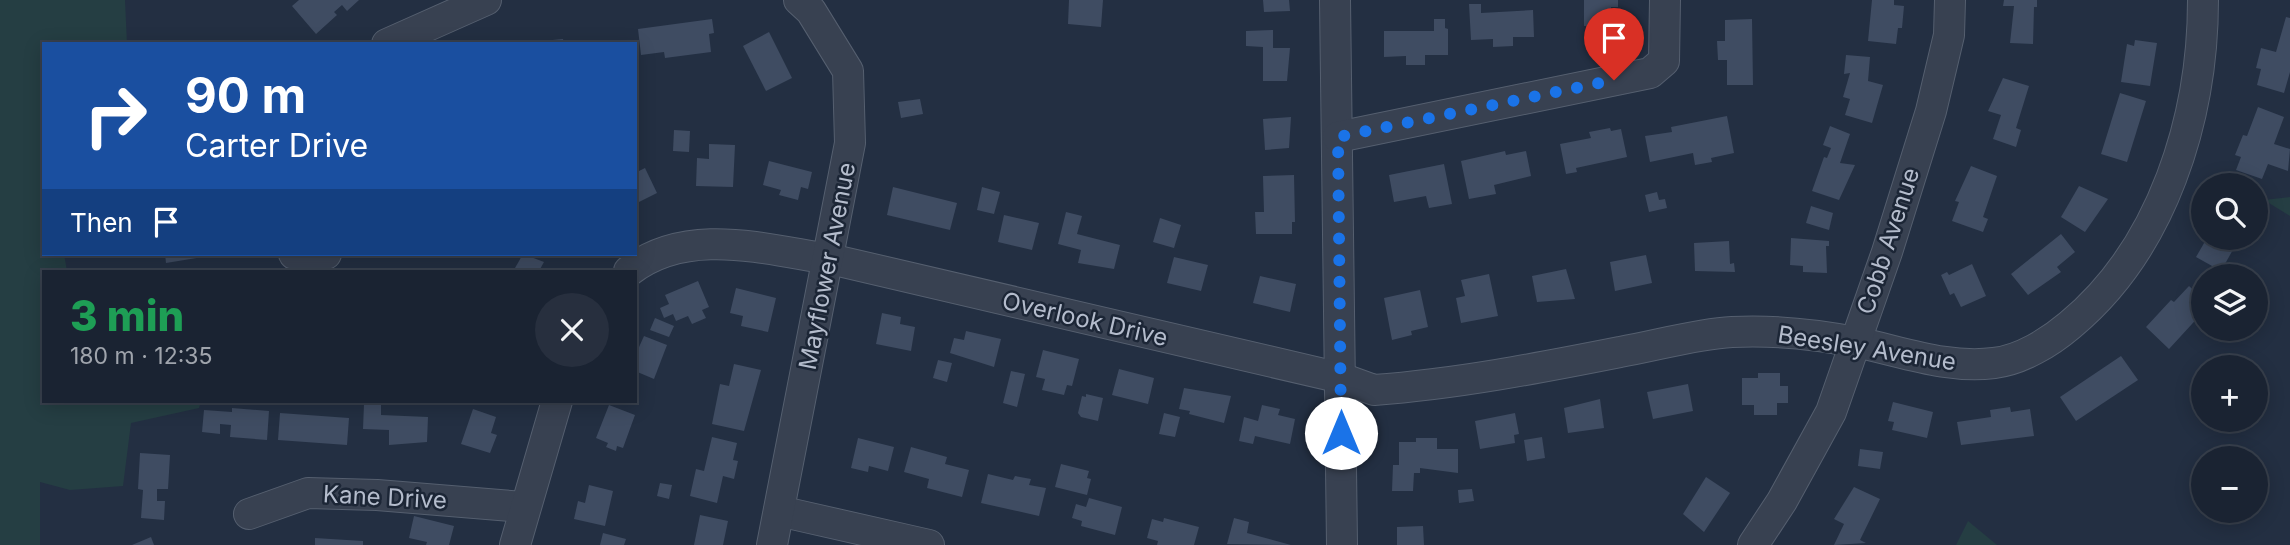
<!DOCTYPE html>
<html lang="en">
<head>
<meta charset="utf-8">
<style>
	body { margin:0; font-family:Inter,sans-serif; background:#272f3e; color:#f1f3f6; height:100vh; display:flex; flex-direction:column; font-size:26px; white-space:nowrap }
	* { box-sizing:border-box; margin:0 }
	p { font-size:23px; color:#9fa4ac }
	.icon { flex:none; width:38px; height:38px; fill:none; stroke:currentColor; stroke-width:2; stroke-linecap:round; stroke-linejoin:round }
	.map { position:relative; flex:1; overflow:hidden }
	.sheet { position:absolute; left:42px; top:270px; width:595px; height:133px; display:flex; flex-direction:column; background:#1a2332; border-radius:0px; box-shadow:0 4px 18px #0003,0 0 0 2px #38404d }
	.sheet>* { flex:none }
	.hud { position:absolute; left:42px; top:42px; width:595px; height:214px; border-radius:0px; box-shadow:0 4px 18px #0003,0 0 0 2px #38404d; background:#1a4fa0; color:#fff; overflow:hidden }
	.buttons { position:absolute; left:2191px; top:173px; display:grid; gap:14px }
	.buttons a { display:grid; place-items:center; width:77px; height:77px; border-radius:50%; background:#1a2332; box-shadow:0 4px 18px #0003,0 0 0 2px #38404d; font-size:35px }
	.pin { position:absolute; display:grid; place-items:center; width:60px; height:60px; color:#fff; margin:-72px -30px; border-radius:50% 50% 50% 0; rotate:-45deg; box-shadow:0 0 7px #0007 }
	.pin .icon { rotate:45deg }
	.me { position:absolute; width:77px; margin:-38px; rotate:0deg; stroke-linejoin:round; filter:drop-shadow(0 0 5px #0008) }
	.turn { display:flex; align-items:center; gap:24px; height:147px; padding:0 28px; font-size:32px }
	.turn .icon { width:91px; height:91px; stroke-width:2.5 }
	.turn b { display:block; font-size:49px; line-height:60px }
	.then { display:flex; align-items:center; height:66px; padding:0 28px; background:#0003; gap:14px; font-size:26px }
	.round { display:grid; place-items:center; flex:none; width:74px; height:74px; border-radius:37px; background:#272f3e }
	.overview { display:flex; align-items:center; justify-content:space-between; height:119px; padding:0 28px }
	h1 { font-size:42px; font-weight:800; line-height:52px; color:#1e9e55 }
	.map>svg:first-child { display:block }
	.green { fill:#253e43 }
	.building { fill:#3f4c62 }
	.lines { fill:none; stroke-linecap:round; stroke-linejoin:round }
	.minor-casing { stroke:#555f6f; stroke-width:32 }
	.minor { stroke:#384151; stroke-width:30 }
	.route { stroke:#1a73e8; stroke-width:12; stroke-dasharray:0 21.6 }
	.labels { text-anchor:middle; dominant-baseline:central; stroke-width:5; stroke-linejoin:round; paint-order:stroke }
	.street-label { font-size:24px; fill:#b4bccc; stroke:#1c2636 }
</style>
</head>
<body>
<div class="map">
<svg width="2290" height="545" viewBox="0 0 2290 545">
	<rect width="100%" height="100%" fill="#232f42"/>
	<g class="green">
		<polygon points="0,0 125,0 127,44 44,44 44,254 64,254 67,271 44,271 44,401 201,401 199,408 131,423 123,486 70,490 40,482 40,545 0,545"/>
		<polygon points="2290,197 2290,216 2264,200"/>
		<polygon points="1968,521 1997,545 1956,545"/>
	</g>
	<g class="building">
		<polygon points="299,0 359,0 347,11 342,5 334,12 337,15 316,34 292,6"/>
		<polygon points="1069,0 1103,0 1101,27 1068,24"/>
		<polygon points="1263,0 1289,0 1290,11 1264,12"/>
		<polygon points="1584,0 1618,0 1618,7 1611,7 1611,26 1584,26"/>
		<polygon points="1872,0 1894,0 1894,5 1904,6 1902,28 1898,28 1896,44 1868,41"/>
		<polygon points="2004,0 2037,0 2037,7 2034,7 2033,44 2010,43 2014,6 2003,6"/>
		<polygon points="1469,4 1481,4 1481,13 1533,10 1534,37 1513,37 1513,46 1493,47 1493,39 1471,40"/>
		<polygon points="2286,17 2290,18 2290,72 2284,93 2257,85 2261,69 2256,68 2261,48 2276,52"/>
		<polygon points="712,19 714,33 709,34 711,52 665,58 664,52 641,55 638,29"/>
		<polygon points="1434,19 1445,19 1445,28 1448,29 1448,55 1425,55 1425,65 1406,65 1406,56 1384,57 1384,31 1434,31"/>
		<polygon points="1752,19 1753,85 1727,85 1727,60 1718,60 1717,41 1725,41 1725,20"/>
		<polygon points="1273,30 1273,48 1290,48 1287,81 1263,81 1263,47 1246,46 1246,31"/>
		<polygon points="769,32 792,78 766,91 743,46"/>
		<polygon points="563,39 564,44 542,44 542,41"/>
		<polygon points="2135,40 2157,43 2150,86 2121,82 2127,44 2134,46"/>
		<polygon points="1846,55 1870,57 1868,81 1883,85 1872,123 1845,115 1850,99 1843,97 1850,73 1844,74"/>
		<polygon points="2003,78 2029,86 2016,128 2021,130 2016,147 1993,139 2001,115 1988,111"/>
		<polygon points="2120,93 2146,101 2127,162 2101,154"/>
		<polygon points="920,99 923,114 901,118 898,102"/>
		<polygon points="2258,107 2284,117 2274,144 2290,149 2288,171 2268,164 2262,179 2236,170 2241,157 2235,155 2243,135 2247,136"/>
		<polygon points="1727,116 1734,153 1711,158 1712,162 1695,165 1693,153 1650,162 1645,136 1672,132 1671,127"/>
		<polygon points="1291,117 1289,148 1265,150 1263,119"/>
		<polygon points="1830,126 1850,134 1840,163 1855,165 1839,200 1812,191 1824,157 1827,158 1831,148 1823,145"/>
		<polygon points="1610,128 1611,131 1621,129 1627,157 1576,168 1577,172 1566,174 1560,144 1591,138 1589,132"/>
		<polygon points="674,130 690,131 689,152 673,151"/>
		<polygon points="709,144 735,145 733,187 696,186 697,158 709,159"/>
		<polygon points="1505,151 1506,155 1526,151 1531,176 1494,185 1496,194 1469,199 1461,161"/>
		<polygon points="769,161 812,172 808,189 801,187 798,200 779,195 781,190 763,185"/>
		<polygon points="1444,164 1452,204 1429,208 1426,196 1394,202 1389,175"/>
		<polygon points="1971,166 1997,176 1983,217 1988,219 1983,232 1952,221 1959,202 1955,201"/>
		<polygon points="645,168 657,193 635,204 635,173"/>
		<polygon points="1294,175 1295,222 1292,222 1292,234 1256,234 1255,212 1264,212 1263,176"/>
		<polygon points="2079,186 2108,199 2085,232 2061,217"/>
		<polygon points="893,187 957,203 950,230 887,215"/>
		<polygon points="982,187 1000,192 994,214 977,210"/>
		<polygon points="1657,192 1659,200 1665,199 1667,208 1649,212 1645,195"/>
		<polygon points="1811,206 1833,213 1829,230 1806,223"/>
		<polygon points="1066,212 1082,216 1077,234 1120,245 1114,269 1078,263 1081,250 1058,244"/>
		<polygon points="1004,215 1039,223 1032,250 998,242"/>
		<polygon points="1160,218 1181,225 1174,248 1153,242"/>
		<polygon points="2061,234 2075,252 2057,267 2061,272 2028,295 2011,274"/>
		<polygon points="1791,238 1829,241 1829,246 1826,246 1827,273 1803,272 1803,266 1790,265"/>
		<polygon points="2207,238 2239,239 2221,271 2196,257"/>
		<polygon points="1729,241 1730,264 1734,263 1735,272 1695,271 1694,243"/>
		<polygon points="165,254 215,254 215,255 166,263"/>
		<polygon points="523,254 544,262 539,271 515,268"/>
		<polygon points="1646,255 1652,283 1615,291 1610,262"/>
		<polygon points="1174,257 1208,265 1201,291 1167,283"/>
		<polygon points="1972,264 1986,296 1961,307 1954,293 1950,295 1941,275 1947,272 1949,275"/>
		<polygon points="1566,269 1575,299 1537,302 1532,276"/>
		<polygon points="1489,274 1498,316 1461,323 1456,298 1465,296 1461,280"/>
		<polygon points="1260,276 1296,284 1290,312 1253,303"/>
		<polygon points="698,281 709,307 702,310 706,318 692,324 688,316 676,321 673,314 664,318 660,308 669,304 665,295"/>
		<polygon points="2189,286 2203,299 2203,312 2169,349 2146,327 2171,300 2174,302"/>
		<polygon points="736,288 776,298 768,332 741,326 743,316 730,313"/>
		<polygon points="1420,290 1428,327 1411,331 1412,335 1392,340 1384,298"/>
		<polygon points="882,313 901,317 900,324 915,327 911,351 876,344"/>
		<polygon points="655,318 674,326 669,337 650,330"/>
		<polygon points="966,331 1001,339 994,367 950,353 954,338 964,340"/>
		<polygon points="644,336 667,345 654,379 635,371 635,356"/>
		<polygon points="1043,350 1079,359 1072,386 1067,385 1064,395 1042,390 1045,379 1036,377"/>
		<polygon points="2121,356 2138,380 2076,421 2060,397"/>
		<polygon points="938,360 952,363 947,382 933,378"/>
		<polygon points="734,364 761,370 744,431 712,424 720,384 729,386"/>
		<polygon points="1119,369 1154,378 1148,404 1112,395"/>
		<polygon points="1011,371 1025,374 1017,407 1003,403"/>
		<polygon points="1758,373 1780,373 1780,386 1788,386 1788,403 1777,403 1777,415 1754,415 1754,405 1742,405 1742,378 1758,378"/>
		<polygon points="1688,384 1693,411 1653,419 1647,392"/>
		<polygon points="1184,388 1231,396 1224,423 1189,414 1190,411 1179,409"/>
		<polygon points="1086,394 1103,398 1098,421 1081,417 1078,413 1082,396 1086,397"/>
		<polygon points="1600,399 1604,428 1568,433 1564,408"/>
		<polygon points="1893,402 1933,412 1927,438 1892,430 1894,422 1888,421"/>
		<polygon points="364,404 381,405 381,415 428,417 427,442 389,445 389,430 363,429"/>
		<polygon points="609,405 635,415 623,448 617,446 616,451 606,447 608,443 596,438"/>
		<polygon points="1262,405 1280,409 1278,415 1295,419 1290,444 1255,436 1253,444 1239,441 1244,417 1258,421"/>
		<polygon points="2010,407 2011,412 2030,409 2034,436 1961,445 1957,422 1991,417 1990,410"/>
		<polygon points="232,408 269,411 267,440 230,437 231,425 220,424 220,434 202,432 204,410 232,412"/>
		<polygon points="473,409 496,417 491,433 497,435 490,453 461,444"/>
		<polygon points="280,413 349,418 347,445 278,440"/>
		<polygon points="1164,413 1180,417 1175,437 1159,434"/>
		<polygon points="1515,413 1519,434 1514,435 1515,443 1480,449 1475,421"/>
		<polygon points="2209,420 2226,420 2218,431 2207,424"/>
		<polygon points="712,437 737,443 733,460 738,461 734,479 723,476 717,503 690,496 696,469 704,471"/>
		<polygon points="1542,437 1545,458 1527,461 1524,440"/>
		<polygon points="858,438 894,447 888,471 869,466 868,472 851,468"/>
		<polygon points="1416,438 1437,438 1437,449 1458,449 1458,473 1420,468 1420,473 1414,473 1413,491 1392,491 1393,465 1399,465 1399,442 1416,442"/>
		<polygon points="911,447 947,457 945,464 969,470 962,497 927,488 929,479 904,472"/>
		<polygon points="1860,449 1883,452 1880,469 1858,466"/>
		<polygon points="140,453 170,455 168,489 157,489 157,501 165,501 164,520 141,518 143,490 138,489"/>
		<polygon points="1061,464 1089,471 1087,478 1091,479 1087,495 1055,487"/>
		<polygon points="988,474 1013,480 1015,476 1031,479 1029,485 1046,488 1039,516 981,503"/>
		<polygon points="1706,477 1730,493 1704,532 1683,514"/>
		<polygon points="660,483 672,485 669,499 657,496"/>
		<polygon points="589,485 613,491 605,526 574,519 578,501 585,503"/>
		<polygon points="1854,487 1880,499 1860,540 1866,543 1834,545 1844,524 1834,519"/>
		<polygon points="1472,489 1474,501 1459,503 1458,490"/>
		<polygon points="1089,498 1122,507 1115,535 1081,526 1082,521 1072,518 1076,504 1086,507"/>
		<polygon points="700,515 728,521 723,545 694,545"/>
		<polygon points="414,516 454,526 449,545 426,545 427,542 409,538"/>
		<polygon points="1164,518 1199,527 1194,545 1157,545 1158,541 1147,538 1152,519 1163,522"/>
		<polygon points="1234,518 1249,522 1247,533 1291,545 1227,544"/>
		<polygon points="1423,526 1424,545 1397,545 1397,527"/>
		<polygon points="603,533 626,539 624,545 600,545"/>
		<polygon points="151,537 154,545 132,545"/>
		<polygon points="315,538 363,541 363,545 315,545"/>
	</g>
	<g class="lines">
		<g class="minor-casing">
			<g id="minor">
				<polyline points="1335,0 1342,545"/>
				<polyline points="387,44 486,0"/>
				<polyline points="1338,137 1650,73 1664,61 1665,0"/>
				<polyline points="294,254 316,257 326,254"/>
				<path d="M629 271C687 226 763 249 830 259L1341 378 1374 390C1456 384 1539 368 1620 352 1656 346 1695 334 1732 332 1773 330 1814 334 1855 342 1901 351 1946 369 1994 363 2021 360 2050 342 2070 325 2163 248 2203 118 2203 0"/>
				<polyline points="779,511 929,545"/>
				<polyline points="249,514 308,493 377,495 524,507"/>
				<polyline points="515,545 557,401"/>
				<polyline points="772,545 850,143 848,71 811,11 799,0"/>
				<polyline points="1753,545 1782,501 1831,412 1887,252 1931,111 1949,35 1950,0"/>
			</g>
		</g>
		<use href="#minor" class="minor"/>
	</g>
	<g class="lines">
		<polyline class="route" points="1341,433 1338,137 1614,80"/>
	</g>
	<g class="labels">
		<g class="street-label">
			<text transform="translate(1888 241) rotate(-72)">Cobb Avenue</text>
			<text transform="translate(827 266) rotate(-79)">Mayflower Avenue</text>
			<text transform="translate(1085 319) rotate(13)">Overlook Drive</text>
			<text transform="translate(1867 348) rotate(9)">Beesley Avenue</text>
			<text transform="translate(385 497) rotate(3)">Kane Drive</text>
		</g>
	</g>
</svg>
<div class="buttons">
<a><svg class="icon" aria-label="search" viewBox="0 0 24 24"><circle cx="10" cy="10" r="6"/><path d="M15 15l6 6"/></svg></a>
<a><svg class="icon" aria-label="layers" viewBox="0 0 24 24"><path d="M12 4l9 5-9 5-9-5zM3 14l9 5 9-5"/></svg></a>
<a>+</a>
<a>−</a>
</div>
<div class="pin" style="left:1614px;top:80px;background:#d93025"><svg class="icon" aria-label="arrive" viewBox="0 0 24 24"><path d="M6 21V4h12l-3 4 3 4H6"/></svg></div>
<svg class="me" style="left:1341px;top:433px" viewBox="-20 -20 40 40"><circle r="19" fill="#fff"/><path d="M0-13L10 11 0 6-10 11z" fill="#1a73e8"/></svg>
<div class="hud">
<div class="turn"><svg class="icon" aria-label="right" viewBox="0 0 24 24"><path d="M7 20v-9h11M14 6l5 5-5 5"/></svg><div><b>90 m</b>Carter Drive</div></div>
<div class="then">Then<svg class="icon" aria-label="arrive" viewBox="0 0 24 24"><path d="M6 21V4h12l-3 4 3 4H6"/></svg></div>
</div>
<section class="sheet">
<div class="overview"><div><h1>3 min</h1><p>180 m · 12:35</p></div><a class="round"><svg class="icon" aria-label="close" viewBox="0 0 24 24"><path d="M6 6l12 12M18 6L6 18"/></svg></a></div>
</section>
</div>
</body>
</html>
